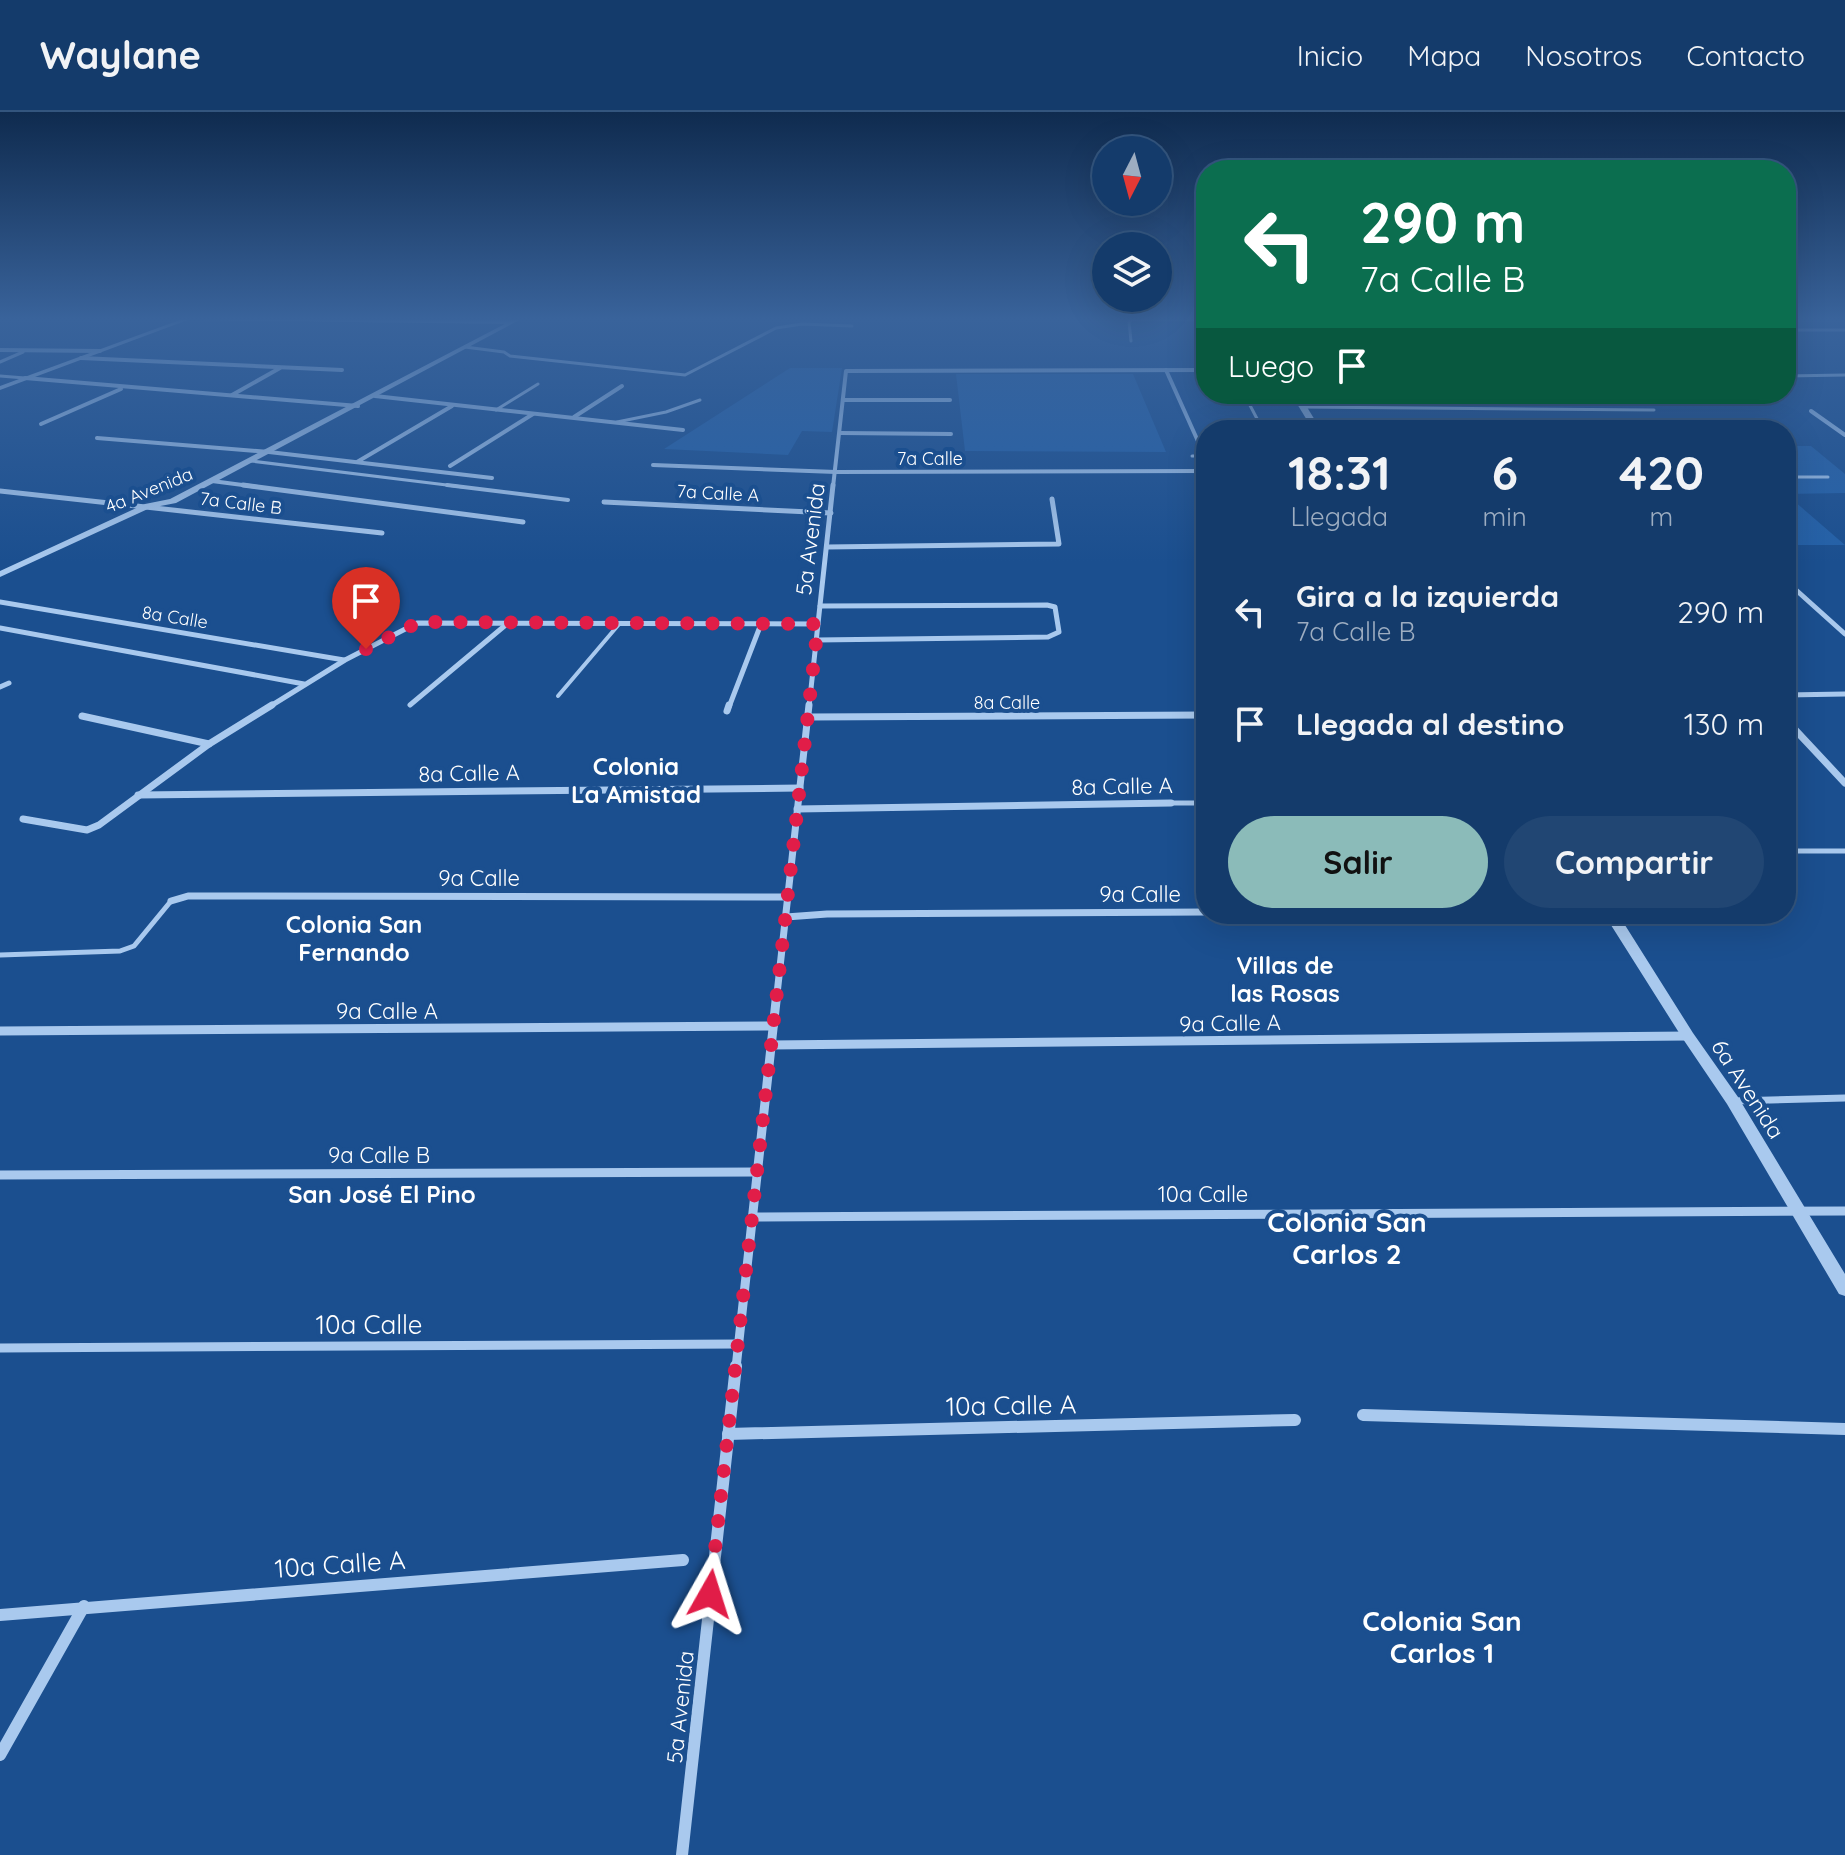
<!DOCTYPE html>
<html lang="es">
<head>
<meta charset="utf-8">
<style>
	body { margin:0; font-family:Quicksand,sans-serif; background:#214673; color:#f1f3f6; height:100vh; display:flex; flex-direction:column; font-size:30px; white-space:nowrap }
	* { box-sizing:border-box; margin:0 }
	p { font-size:26px; color:#9dadc1 }
	.icon { flex:none; width:44px; height:44px; fill:none; stroke:currentColor; stroke-width:2; stroke-linecap:round; stroke-linejoin:round }
	.map { position:relative; flex:1; overflow:hidden }
	.panel { position:absolute; left:1196px; top:308px; width:600px; height:504px; display:flex; flex-direction:column; background:#143b6b; border-radius:32px; box-shadow:0 8px 32px #0002,0 0 0 2px #33557e }
	.panel>* { flex:none }
	.banner { position:absolute; left:1196px; top:48px; width:600px; height:244px; border-radius:32px; box-shadow:0 8px 32px #0002,0 0 0 2px #33557e; background:#0b6e4f; color:#fff; overflow:hidden }
	.needle { width:52px; rotate:186deg }
	.fabs { position:absolute; left:1092px; top:24px; display:grid; gap:16px }
	.fabs a { display:grid; place-items:center; width:80px; height:80px; border-radius:50%; background:#143b6b; box-shadow:0 8px 32px #0002,0 0 0 2px #33557e; font-size:40px }
	.pin { position:absolute; display:grid; place-items:center; width:68px; height:68px; color:#fff; margin:-82px -34px; border-radius:50% 50% 50% 0; rotate:-45deg; box-shadow:0 0 8px #0007 }
	.pin .icon { rotate:45deg }
	.me { position:absolute; width:88px; margin:-44px; rotate:6deg; stroke-linejoin:round; filter:drop-shadow(0 0 6px #0008) }
	.turn { display:flex; align-items:center; gap:28px; height:168px; padding:0 32px; font-size:36px }
	.turn .icon { width:104px; height:104px; stroke-width:2.5 }
	.turn b { display:block; font-size:56px; line-height:68px }
	.then { display:flex; align-items:center; height:76px; padding:0 32px; background:#0003; gap:16px; font-size:30px }
	.eta { display:flex; justify-content:space-evenly; align-items:center; height:136px; text-align:center }
	.eta b { font-size:48px; font-weight:700; line-height:56px }
	.button { display:flex; gap:16px; margin-top:auto; padding:16px 32px }
	.button a { flex:1; height:92px; border-radius:48px; background:#8bbbb9; color:#111; font-size:32px; font-weight:700; line-height:92px; text-align:center }
	.button a+a { background:#214673; color:#f1f3f6 }
	ul { padding:0; list-style:none }
	li { display:flex; align-items:center; gap:24px; height:112px; padding:0 32px }
	li div { flex:1 }
	li b { display:block; font-size:30px }
	li em { font-style:normal }
	header { display:flex; align-items:center; gap:48px; box-sizing:border-box; height:112px; padding:0 40px; background:#143b6b; border-bottom:2px solid #33557e }
	header strong { font-size:38px }
	nav { display:flex; gap:44px; margin-inline-start:auto; font-size:28px }
	.map>svg:first-child { display:block }
	.green { fill:#2461a8 }
	.lines { fill:none; stroke-linecap:round; stroke-linejoin:round }
	.service-far3 { stroke:#a9c9ee; stroke-width:3 }
	.service-far2 { stroke:#a9c9ee; stroke-width:4 }
	.service-far1 { stroke:#a9c9ee; stroke-width:5 }
	.service { stroke:#a9c9ee; stroke-width:7 }
	.minor-far4 { stroke:#a9c9ee; stroke-width:4 }
	.minor-far3 { stroke:#a9c9ee; stroke-width:5 }
	.minor-far2 { stroke:#a9c9ee; stroke-width:7 }
	.minor-far1 { stroke:#a9c9ee; stroke-width:9 }
	.minor { stroke:#a9c9ee; stroke-width:12 }
	.tertiary { fill:#a9c9ee; fill-rule:evenodd }
	.route { stroke:#e11d48; stroke-width:14; stroke-dasharray:0 25.2 }
	.labels { text-anchor:middle; dominant-baseline:central; stroke-width:8; stroke-linejoin:round; paint-order:stroke }
	.far-street-label { font-size:18px; fill:#fff; stroke:#1b4f8f }
	.street-label { font-size:22px; fill:#fff; stroke:#1b4f8f }
	.neighbourhood-label { font-size:24px; font-weight:bold; fill:#fff; stroke:#1b4f8f }
	.near-street-label { font-size:26px; fill:#fff; stroke:#1b4f8f }
	.near-neighbourhood-label { font-size:28px; font-weight:bold; fill:#fff; stroke:#1b4f8f }
</style>
</head>
<body>
<header>
<strong>Waylane</strong>
<nav><a>Inicio</a><a>Mapa</a><a>Nosotros</a><a>Contacto</a></nav>
</header>
<div class="map">
<svg width="1845" height="1743" viewBox="0 0 1845 1743">
	<rect width="100%" height="100%" fill="#1b4f8f"/>
	<g class="green">
		<polygon points="790,256 842,256 832,320 802,319 788,343 664,337"/>
		<polygon points="956,262 1133,262 1166,340 965,339"/>
		<polygon points="1786,334 1811,334 1845,362 1845,381 1786,382 1845,433 1786,433"/>
	</g>
	<g class="lines">
		<g class="service-far3">
			<polyline points="1786,218 1845,218"/>
			<polyline points="1131,229 1129,210 1133,207 1206,207"/>
			<polyline points="465,235 504,240 510,244 685,263 776,216 802,212 852,214"/>
			<polyline points="0,250 23,240"/>
			<polyline points="0,264 25,266"/>
			<polyline points="1786,264 1845,263"/>
			<polyline points="1244,282 1263,318"/>
			<polyline points="1303,295 1654,298"/>
			<polyline points="496,298 538,272"/>
			<polyline points="617,310 666,300 700,288"/>
			<polyline points="1192,344 1206,344"/>
			<polyline points="251,349 463,375"/>
			<polyline points="1786,365 1828,365"/>
		</g>
		<g class="service-far2">
			<polyline points="447,373 568,388"/>
			<polyline points="558,584 620,511"/>
		</g>
		<g class="service-far1">
			<polyline points="1171,691 1206,691"/>
			<polyline points="1786,739 1845,739"/>
			<polyline points="0,843 120,839 134,834 171,789"/>
		</g>
		<polyline class="service" points="1733,989 1845,986"/>
		<g class="minor-far4">
			<polyline points="200,206 511,210"/>
			<polyline points="0,238 100,239"/>
			<polyline points="81,246 342,258"/>
			<polyline points="1166,258 1201,336"/>
			<polyline points="25,266 358,294"/>
			<polyline points="232,283 280,256"/>
			<polyline points="375,284 683,318"/>
			<polyline points="843,288 950,288"/>
			<polyline points="1811,299 1845,323"/>
			<polyline points="574,305 622,274"/>
			<polyline points="41,312 121,277"/>
			<polyline points="840,321 951,322"/>
			<polyline points="97,326 269,340 492,366"/>
			<polyline points="357,350 452,294"/>
			<polyline points="653,353 836,360 1206,359"/>
			<polyline points="450,354 533,302"/>
			<polyline points="212,369 258,375"/>
			<polyline points="833,375 846,259 1206,258"/>
		</g>
		<g class="minor-far3">
			<polyline points="243,373 523,410"/>
			<polyline points="0,379 382,421"/>
			<polyline points="604,390 831,401"/>
			<polyline points="827,435 1059,432 1052,387"/>
			<polyline points="1786,469 1845,522"/>
			<polyline points="0,490 344,548"/>
			<polyline points="0,516 304,572"/>
			<polyline points="817,528 1048,525 1059,520 1055,495 1047,493 820,494"/>
			<polyline points="0,575 9,571"/>
			<polyline points="1786,583 1845,582"/>
			<polyline points="410,593 508,511"/>
			<polyline points="269,595 345,548 417,511 818,512"/>
			<polyline points="729,595 761,512"/>
			<polyline points="809,595 833,373"/>
		</g>
		<g class="minor-far2">
			<polyline points="727,599 729,593"/>
			<polyline points="82,604 209,632"/>
			<polyline points="808,605 1206,603"/>
			<polyline points="1786,608 1845,671"/>
			<polyline points="138,683 800,676"/>
			<polyline points="797,697 1171,691"/>
			<polyline points="23,707 87,718 99,713 209,632 272,593"/>
			<polyline points="171,789 188,784 788,785"/>
			<polyline points="786,805 827,802 1206,800"/>
			<polyline points="777,882 809,593"/>
		</g>
		<g class="minor-far1">
			<polyline points="0,919 773,914"/>
			<polyline points="771,933 1688,924"/>
			<polyline points="0,1063 757,1060"/>
			<polyline points="752,1105 1845,1099"/>
			<polyline points="0,1236 738,1232"/>
			<polyline points="736,1256 777,880"/>
		</g>
		<g class="minor">
			<polyline points="1363,1303 1845,1317"/>
			<polyline points="728,1322 1295,1308"/>
			<polyline points="0,1503 683,1448"/>
			<polyline points="0,1643 84,1494"/>
			<polyline points="682,1743 736,1254"/>
		</g>
		<g class="tertiary">
			<polygon points="185,206 193,206 0,278 0,274"/>
			<polygon points="516,206 523,206 176,391 150,396 0,465 0,459 145,392 170,387"/>
			<polygon points="1291,282 1299,282 1321,318 1313,318"/>
			<polygon points="1604,802 1618,802 1693,921 1738,985 1845,1162 1845,1184 1839,1182 1727,992 1683,927"/>
		</g>
	</g>
	<linearGradient id="sky" x2="0" y2="1"><stop stop-color="#0f2b4f"/><stop offset="0.46" stop-color="#39639b"/><stop offset="1" stop-color="#39639b" stop-opacity="0"/></linearGradient>
	<rect width="1845" height="450" fill="url(#sky)"/>
	<g class="lines">
		<polyline class="route" points="366,537 417,511 430,510 818,512 710,1482"/>
	</g>
	<g class="labels">
		<g class="far-street-label">
			<text x="930" y="346">7a Calle</text>
			<text transform="translate(149 378) rotate(-22)">4a Avenida</text>
			<text transform="translate(718 381) rotate(3)">7a Calle A</text>
			<text transform="translate(241 391) rotate(7)">7a Calle B</text>
			<text transform="translate(175 505) rotate(9)">8a Calle</text>
			<text x="1007" y="590">8a Calle</text>
		</g>
		<g class="street-label">
			<text transform="translate(810 427) rotate(-83)">5a Avenida</text>
			<text transform="translate(469 661) rotate(-1)">8a Calle A</text>
			<text transform="translate(1122 674) rotate(-1)">8a Calle A</text>
			<text x="479" y="766">9a Calle</text>
			<text x="1140" y="782">9a Calle</text>
			<text x="387" y="899">9a Calle A</text>
			<text transform="translate(1230 911) rotate(-1)">9a Calle A</text>
			<text transform="translate(1748 977) rotate(57)">6a Avenida</text>
			<text x="379" y="1043">9a Calle B</text>
			<text x="1203" y="1082">10a Calle</text>
			<text transform="translate(680 1595) rotate(-84)">5a Avenida</text>
		</g>
		<g class="neighbourhood-label">
			<text x="636" y="654">Colonia<tspan x="636" dy="28">La Amistad</tspan></text>
			<text x="354" y="812">Colonia San<tspan x="354" dy="28">Fernando</tspan></text>
			<text x="1285" y="853">Villas de<tspan x="1285" dy="28">las Rosas</tspan></text>
			<text x="382" y="1082">San José El Pino</text>
		</g>
		<g class="near-street-label">
			<text x="369" y="1212">10a Calle</text>
			<text transform="translate(1011 1293) rotate(-1)">10a Calle A</text>
			<text transform="translate(340 1452) rotate(-4)">10a Calle A</text>
		</g>
		<g class="near-neighbourhood-label">
			<text x="1347" y="1109">Colonia San<tspan x="1347" dy="32">Carlos 2</tspan></text>
			<text x="1442" y="1508">Colonia San<tspan x="1442" dy="32">Carlos 1</tspan></text>
		</g>
	</g>
</svg>
<div class="fabs">
<a><svg class="needle" viewBox="-14 -14 28 28"><path d="M0-13l5 13h-10z" fill="#e53935"/><path d="M0 13l5-13h-10z" fill="#9dadc1"/></svg></a>
<a><svg class="icon" aria-label="layers" viewBox="0 0 24 24"><path d="M12 4l9 5-9 5-9-5zM3 14l9 5 9-5"/></svg></a>
</div>
<div class="pin" style="left:366px;top:537px;background:#d93025"><svg class="icon" aria-label="arrive" viewBox="0 0 24 24"><path d="M6 21V4h12l-3 4 3 4H6"/></svg></div>
<svg class="me" style="left:710px;top:1482px" viewBox="-20 -20 40 40"><path d="M0-17L14 15 0 8-14 15z" fill="#e11d48" stroke="#fff" stroke-width="4"/></svg>
<div class="banner">
<div class="turn"><svg class="icon" aria-label="left" viewBox="0 0 24 24"><path d="M17 20v-9H6M10 6l-5 5 5 5"/></svg><div><b>290 m</b>7a Calle B</div></div>
<div class="then">Luego<svg class="icon" aria-label="arrive" viewBox="0 0 24 24"><path d="M6 21V4h12l-3 4 3 4H6"/></svg></div>
</div>
<section class="panel">
<div class="eta">
<div><b>18:31</b><p>Llegada</p></div>
<div><b>6</b><p>min</p></div>
<div><b>420</b><p>m</p></div>
</div>
<ul>
<li><svg class="icon" aria-label="left" viewBox="0 0 24 24"><path d="M17 20v-9H6M10 6l-5 5 5 5"/></svg><div><b>Gira a la izquierda</b><p>7a Calle B</p></div><em>290 m</em></li>
<li><svg class="icon" aria-label="arrive" viewBox="0 0 24 24"><path d="M6 21V4h12l-3 4 3 4H6"/></svg><div><b>Llegada al destino</b></div><em>130 m</em></li>
</ul>
<div class="button"><a>Salir</a><a>Compartir</a></div>
</section>
</div>
</body>
</html>
